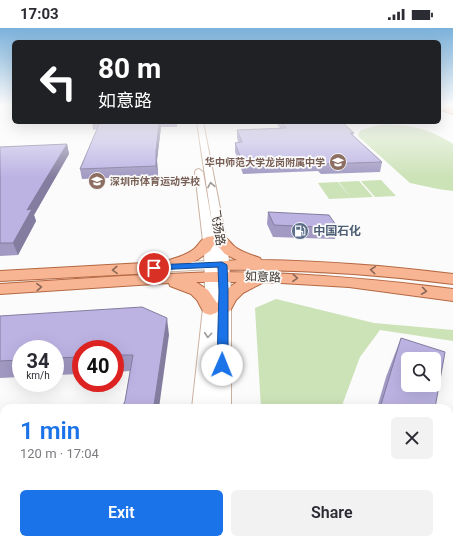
<!DOCTYPE html>
<html lang="en">
<head>
<meta charset="utf-8">
<style>
	body { margin:0; font-family:Roboto,"Noto Sans SC",sans-serif; background:#f2f2f3; color:#2b2b33; height:100vh; display:flex; flex-direction:column; font-size:15px; white-space:nowrap }
	* { box-sizing:border-box; margin:0 }
	p { font-size:13px; color:#7c7c81 }
	.icon { flex:none; width:22px; height:22px; fill:none; stroke:currentColor; stroke-width:2; stroke-linecap:round; stroke-linejoin:round }
	.map { position:relative; flex:1; overflow:hidden }
	.panel { position:absolute; left:0px; top:376px; width:453px; height:140px; display:flex; flex-direction:column; background:#fff; border-radius:12px 12px 0 0; box-shadow:0 4px 16px #0002 }
	.panel>* { flex:none }
	.banner { position:absolute; left:12px; top:12px; width:429px; height:84px; border-radius:6px; box-shadow:0 4px 16px #0002; background:#202124; color:#fff; overflow:hidden }
	.tools { position:absolute; left:401px; top:324px; display:grid; gap:8px }
	.tools a { display:grid; place-items:center; width:40px; height:40px; border-radius:6px; background:#fff; box-shadow:0 4px 16px #0002; font-size:20px }
	.speed { position:absolute; left:12px; top:312px; display:flex; gap:8px; font-size:20px; font-weight:700; text-align:center }
	.speed>* { display:grid; place-content:center; width:52px; height:52px; border-radius:50%; background:#fff; box-shadow:0 4px 16px #0002; line-height:1 }
	.speed small { font-size:10px; font-weight:400 }
	.speed .limit { border:6px solid #d22; background:#fff; color:#111 }
	.pin { position:absolute; display:grid; place-items:center; width:34px; height:34px; color:#fff; margin:-17px; border:2px solid #fff; border-radius:50%; box-shadow:0 1px 4px #0007 }
	.me { position:absolute; width:44px; margin:-22px; rotate:1deg; stroke-linejoin:round; filter:drop-shadow(0 0 3px #0008) }
	.turn { display:flex; align-items:center; gap:14px; height:84px; padding:0 20px; font-size:18px }
	.turn .icon { width:52px; height:52px; stroke-width:2.5 }
	.turn b { display:block; font-size:28px; line-height:34px }
	.round { display:grid; place-items:center; flex:none; width:42px; height:42px; border-radius:6px; background:#f2f2f3 }
	.head { display:flex; align-items:center; justify-content:space-between; height:68px; padding:0 20px }
	h1 { font-size:24px; font-weight:600; line-height:30px; color:#1a73e8 }
	.action { display:flex; gap:8px; margin-top:auto; padding:8px 20px }
	.action a { flex:1; height:46px; border-radius:6px; background:#1a73e8; color:#fff; font-size:16px; font-weight:600; line-height:46px; text-align:center }
	.action a+a { background:#f2f2f3; color:#2b2b33 }
	.status { display:flex; justify-content:space-between; align-items:center; height:28px; padding:0 20px; background:#fff; direction:ltr }
	.status svg { height:11px; fill:currentColor }
	.map>svg:first-child { display:block }
	.green { fill:#cce2b7 }
	.lines { fill:none; stroke-linecap:round; stroke-linejoin:round }
	.tertiary-casing { stroke:#ccb1a0; stroke-width:2 }
	.secondary-casing { stroke:#ccb1a0; stroke-width:2 }
	.primary-casing { stroke:#b56842; stroke-width:2 }
	.tertiary { fill:#fff; fill-rule:evenodd }
	.secondary { fill:#fff; fill-rule:evenodd }
	.primary { fill:#f8b594; fill-rule:evenodd }
	.wall { fill:#a29ac3 }
	.shaded-wall { fill:#847d9f }
	.building { fill:#bcb3e3; stroke:#847d9f; fill-rule:evenodd }
	.oneway { stroke:#a09a96 }
	.oneway2 { stroke:#8a6857 }
	.route { fill:#1a73e8; stroke:#114b97 }
	.labels { text-anchor:middle; dominant-baseline:central; stroke-width:3.5; stroke-linejoin:round; paint-order:stroke }
	.far-education-label { font-size:10px; font-weight:bold; fill:#785e54; stroke:#fafbfa; text-anchor:end }
	.street-label { font-size:12px; fill:#40352e; stroke:#fafbfa }
	.service-label { font-size:12px; font-weight:bold; fill:#4e5e75; stroke:#fafbfa; text-anchor:start }
</style>
</head>
<body>
<div class="status"><b>17:03</b><svg viewBox="0 0 49 12"><path d="M0 12V9h3v3zM5 12V6h3v6zM10 12V3h3v9zM15 12V0h3v12zM26 1h20v11H26zM47 4h2v5h-2z"/></svg></div>
<div class="map">
<svg width="453" height="516" viewBox="0 0 453 516">
	<rect width="100%" height="100%" fill="#fafbfa"/>
	<g class="green">
		<path d="M379 97C410 96 427 100 453 116V163L438 161 410 155 359 109 358 106 361 102Z"/>
		<polygon points="381,152 396,168 375,169 361,153"/>
		<polygon points="359,153 373,169 351,170 339,154"/>
		<polygon points="338,154 351,170 329,171 318,155"/>
		<polygon points="276,271 374,295 453,302 453,313 380,302 360,329 341,380 261,380 255,280"/>
		<polygon points="244,512 290,512 289,516 243,516"/>
	</g>
	<g class="lines">
		<g class="tertiary-casing">
			<g id="tertiary">
				<polygon points="197,94 203,94 228,221 231,263 231,380 192,380 205,262 204,222 195,144 196,142 199,141 203,144 213,201"/>
				<polygon points="164,512 190,512 189,516 163,516"/>
				<polygon points="191,512 217,512 216,516 190,516"/>
			</g>
		</g>
		<g class="secondary-casing">
			<polygon id="secondary" points="222,233 227,234 229,237 227,240 160,244 155,242 152,239 155,236 160,234"/>
		</g>
		<g class="primary-casing">
			<g id="primary">
				<polygon points="439,77 453,81 453,86 439,81"/>
				<path d="M220 207C227 208 229 214 235 219 242 224 251 227 260 230L261 232C326 233 389 238 453 246V256C376 246 299 241 222 242L216 240 214 237 216 234 237 232 225 226 215 215 210 223 197 232 183 238 154 245 0 253V243L162 234C173 231 185 228 194 221 198 218 201 211 205 210 208 208 216 208 220 207Z"/>
				<path d="M214 244C295 244 373 251 453 261V273L349 259 264 254 243 265 236 272 230 283 224 285 218 283 216 285 210 287 204 285 197 272 191 266 170 258 169 255 0 266V256L122 248ZM196 254H237L227 261 217 275 208 262Z"/>
			</g>
		</g>
		<use href="#tertiary" class="tertiary"/>
		<use href="#secondary" class="secondary"/>
		<use href="#primary" class="primary"/>
	</g>
	<g class="wall">
		<polygon points="92,94 177,94 177,99 161,99 157,132 158,148 82,151 80,141 97,101 93,102"/>
		<polygon points="275,94 342,94 354,105 353,107 382,134 380,144 321,146 318,143 243,146 235,124 235,115 238,114 237,110 237,102 280,100"/>
		<polygon points="67,116 69,126 34,187 36,193 18,227 0,228 0,119"/>
		<polygon points="268,184 338,200 335,211 273,209 267,196"/>
		<polygon points="0,288 169,307 125,373 130,343 115,344 115,321 81,321 81,346 55,347 55,321 21,321 21,349 0,350"/>
		<polygon points="401,310 435,380 377,380 386,349"/>
		<polygon points="449,436 453,439 453,516 400,516 395,512 449,512"/>
	</g>
	<g class="shaded-wall">
		<polygon points="159,94 160,94 161,99 157,132 158,148 156,138 156,123"/>
		<polygon points="67,116 69,126 34,187 36,193 18,227 13,215 27,182"/>
		<polygon points="167,290 169,307 159,380 153,380"/>
		<polygon points="4,490 4,512 8,512 3,516 0,516 0,494"/>
		<polygon points="95,512 109,512 107,516 93,516"/>
	</g>
	<g class="building">
		<polygon points="100,94 159,94 156,123 156,138 80,141"/>
		<polygon points="282,94 342,94 354,105 350,105 382,134 323,136 320,133 243,136 235,115 242,114 237,102 286,100"/>
		<polygon points="67,116 27,182 32,181 13,215 0,215 0,119"/>
		<polygon points="268,184 329,187 338,200 274,197"/>
		<polygon points="142,279 167,290 154,377 153,380 122,380 125,373 133,327 115,327 115,321 81,321 81,329 55,330 55,321 21,321 21,332 0,333 0,288"/>
		<path d="M401 310 445 324 435 380H380ZM408 331H434V357H408Z"/>
		<polygon points="449,436 453,439 453,504 449,501"/>
		<polygon points="4,467 4,490 0,494 0,471"/>
		<polygon points="46,512 95,512 93,516 44,516"/>
	</g>
	<defs><path id="oneway-chevron" d="M-2-3.5L2.5 0L-2 3.5" fill="none" stroke-width="1.6" stroke-linecap="round" stroke-linejoin="round"/></defs>
	<g class="oneway">
		<use href="#oneway-chevron" transform="translate(211 157) rotate(-100)"/>
		<use href="#oneway-chevron" transform="translate(208 307) rotate(95)"/>
	</g>
	<g class="oneway2">
		<use href="#oneway-chevron" transform="translate(115 242) rotate(177)"/>
		<use href="#oneway-chevron" transform="translate(373 242) rotate(-175)"/>
		<use href="#oneway-chevron" transform="translate(295 250) rotate(3)"/>
		<use href="#oneway-chevron" transform="translate(39 259) rotate(-3)"/>
		<use href="#oneway-chevron" transform="translate(424 263) rotate(8)"/>
	</g>
	<linearGradient id="sky" x2="0" y2="1"><stop stop-color="#7bb1db"/><stop offset="0.52" stop-color="#fdfdfd"/><stop offset="1" stop-color="#fdfdfd" stop-opacity="0"/></linearGradient>
	<rect width="453" height="149" fill="url(#sky)"/>
	<polygon class="route" points="222,234 227,237 228,263 228,337 226,340 222,341 218,340 217,337 219,263 218,239 154,242 150,240 154,237"/>
	<defs>
		<g id="school-disc" transform="scale(0.9)"><circle r="9.5" fill="#8d6e63" stroke="#fafbfa"/><path d="M0-5L7-2L0 1L-7-2ZM-4 1L0 2.5L4 1V4Q0 6-4 4Z" fill="#fff"/></g>
		<g id="fuel-disc" transform="scale(0.9)"><circle r="9.5" fill="#5c6f8a" stroke="#fafbfa"/><path d="M-5.5-6h7V0h2V4h1.3V-2.5L3-4.5l.8-.8L6-3V5H2.5V1h-1V6h-7ZM-4.2-4.7v3.2H.2V-4.7Z" fill="#fff"/></g>
	</defs>
	<g fill-rule="evenodd">
		<use href="#school-disc" x="338" y="134"/>
		<use href="#school-disc" x="97" y="153"/>
		<use href="#fuel-disc" x="300" y="203"/>
	</g>
	<g class="labels">
		<g class="far-education-label">
			<text x="325" y="134">华中师范大学龙岗附属中学</text>
			<text x="110" y="153" text-anchor="start">深圳市体育运动学校</text>
		</g>
		<g class="street-label">
			<text transform="translate(218 200) rotate(81)">飞扬路</text>
			<text transform="translate(263 249) rotate(2)">如意路</text>
		</g>
		<g class="service-label">
			<text x="313" y="203">中国石化</text>
		</g>
	</g>
</svg>
<div class="tools">
<a><svg class="icon" aria-label="search" viewBox="0 0 24 24"><circle cx="10" cy="10" r="6"/><path d="M15 15l6 6"/></svg></a>
</div>
<div class="speed"><div>34<small>km/h</small></div><div class="limit">40</div></div>
<div class="pin" style="left:154px;top:240px;background:#d93025"><svg class="icon" aria-label="arrive" viewBox="0 0 24 24"><path d="M6 21V4h12l-3 4 3 4H6"/></svg></div>
<svg class="me" style="left:222px;top:337px" viewBox="-20 -20 40 40"><circle r="19" fill="#fff"/><path d="M0-13L10 11 0 6-10 11z" fill="#1a73e8"/></svg>
<div class="banner">
<div class="turn"><svg class="icon" aria-label="left" viewBox="0 0 24 24"><path d="M17 20v-9H6M10 6l-5 5 5 5"/></svg><div><b>80 m</b>如意路</div></div>
</div>
<section class="panel">
<div class="head"><div><h1>1 min</h1><p>120 m · 17:04</p></div><a class="round"><svg class="icon" aria-label="close" viewBox="0 0 24 24"><path d="M6 6l12 12M18 6L6 18"/></svg></a></div>
<div class="action"><a>Exit</a><a>Share</a></div>
</section>
</div>
</body>
</html>
